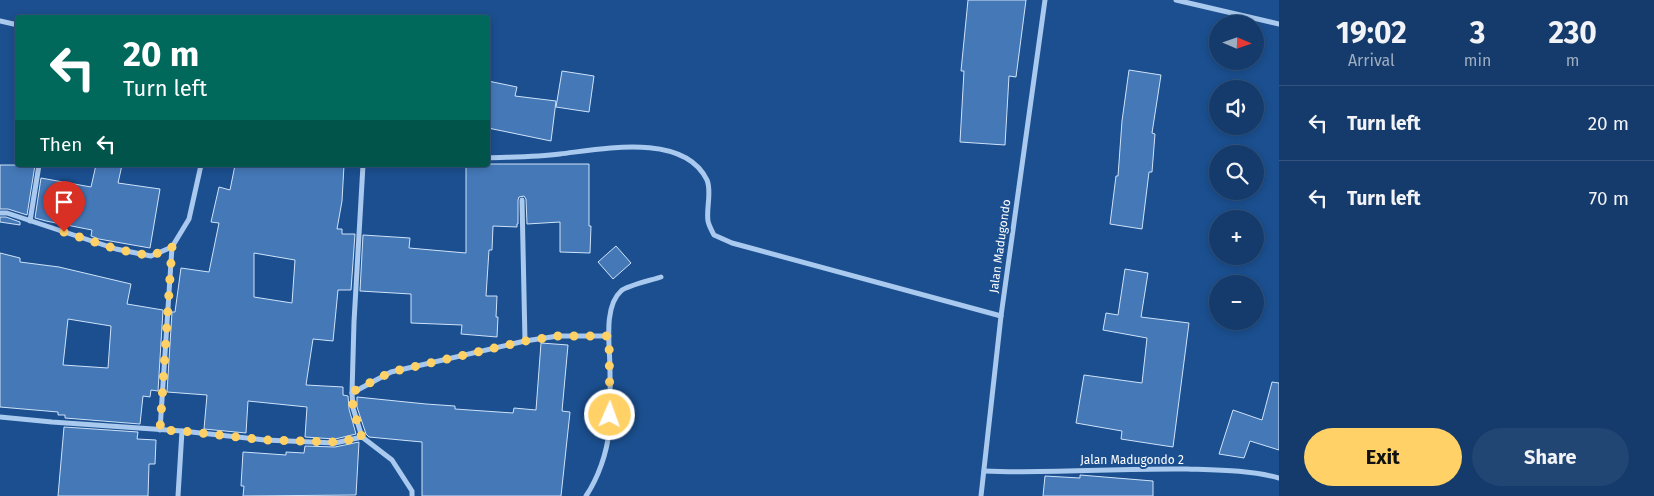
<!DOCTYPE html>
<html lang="en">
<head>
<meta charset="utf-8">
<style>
	body { margin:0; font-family:"Fira Sans",sans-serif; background:#214673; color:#f1f3f6; height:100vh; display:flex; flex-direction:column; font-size:19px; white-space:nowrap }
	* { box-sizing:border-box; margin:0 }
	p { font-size:16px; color:#9dadc1 }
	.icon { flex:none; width:28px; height:28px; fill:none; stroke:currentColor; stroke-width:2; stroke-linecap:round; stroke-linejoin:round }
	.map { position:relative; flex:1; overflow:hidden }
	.details { display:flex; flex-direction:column; background:#143b6b; width:375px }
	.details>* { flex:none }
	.guide { position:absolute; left:15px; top:15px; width:475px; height:152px; border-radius:5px; box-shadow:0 2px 8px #0003,0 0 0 1px #33557e; background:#00695c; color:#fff; overflow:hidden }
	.needle { width:32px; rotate:92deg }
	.tools { position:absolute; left:1209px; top:15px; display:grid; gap:10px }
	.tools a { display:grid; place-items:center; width:55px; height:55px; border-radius:50%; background:#143b6b; box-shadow:0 2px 8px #0003,0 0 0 1px #33557e; font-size:25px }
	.pin { position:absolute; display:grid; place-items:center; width:42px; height:42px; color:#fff; margin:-51px -21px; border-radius:50% 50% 50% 0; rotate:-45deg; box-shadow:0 0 5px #0007 }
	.pin .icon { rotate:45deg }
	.me { position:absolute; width:55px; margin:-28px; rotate:2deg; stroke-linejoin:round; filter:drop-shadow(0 0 4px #0008) }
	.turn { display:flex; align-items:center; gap:18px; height:105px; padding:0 25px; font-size:22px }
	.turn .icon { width:65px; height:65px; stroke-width:2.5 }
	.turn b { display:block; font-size:35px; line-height:42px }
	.then { display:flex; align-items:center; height:48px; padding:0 25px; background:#0003; gap:10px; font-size:19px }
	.eta { display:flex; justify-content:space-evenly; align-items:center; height:85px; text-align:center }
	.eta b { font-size:30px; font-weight:700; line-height:35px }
	.button { display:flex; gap:10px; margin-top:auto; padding:10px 25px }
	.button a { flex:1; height:58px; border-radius:30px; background:#ffd166; color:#111; font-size:20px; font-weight:700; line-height:58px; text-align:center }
	.button a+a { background:#214673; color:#f1f3f6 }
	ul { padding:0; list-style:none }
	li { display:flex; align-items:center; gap:15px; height:75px; padding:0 25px; border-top:1px solid #33557e }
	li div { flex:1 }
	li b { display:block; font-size:19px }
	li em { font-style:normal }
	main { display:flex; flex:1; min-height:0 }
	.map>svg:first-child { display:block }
	.building { fill:#4478b7; stroke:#cfe3fa; fill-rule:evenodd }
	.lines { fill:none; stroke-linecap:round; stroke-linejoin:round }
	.minor { stroke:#a9c9ee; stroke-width:5 }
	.route { stroke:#ffd166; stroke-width:9; stroke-dasharray:0 16.2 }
	.labels { text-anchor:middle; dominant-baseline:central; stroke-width:4; stroke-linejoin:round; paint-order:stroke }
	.street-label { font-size:12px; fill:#fff; stroke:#1b4f8f }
</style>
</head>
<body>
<main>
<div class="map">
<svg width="1279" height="496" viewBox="0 0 1279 496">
	<rect width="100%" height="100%" fill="#1b4f8f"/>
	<g class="building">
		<polygon points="968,0 1026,0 1016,77 1009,76 1005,145 960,142 964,71 961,71"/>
		<polygon points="1129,70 1161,75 1152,133 1155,134 1152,172 1149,172 1142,229 1110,224 1116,176 1118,176 1122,121"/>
		<polygon points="562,71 594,76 589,112 556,107"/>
		<polygon points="488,81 517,87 515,96 556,101 551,141 488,128"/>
		<polygon points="488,164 589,164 589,226 591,226 590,253 560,252 560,222 527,224 526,199 524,196 519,197 518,200 518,224 517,224 517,227 493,226 492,250 489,250 486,296 497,296 496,317 498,317 497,337 461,334 462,325 411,323 411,294 360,291 363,235 410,238 409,248 466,253 466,165 488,165"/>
		<polygon points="0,165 35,165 27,215 8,209 0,209"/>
		<polygon points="96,165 122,165 118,183 160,189 150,248 99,239 91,236 92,230 46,221 35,218 41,178 91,187"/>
		<path d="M235 165H344L342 201 337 229H342V234H355L351 290H338L333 341 313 339 306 385 343 387V395L348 396 349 409 356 434 335 439 305 437 307 407 248 401 246 433 204 429 207 395 167 392 172 312H175L181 268 209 272 219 223 211 222 219 187 230 190ZM254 253 295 260 292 303 254 297Z"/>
		<polygon points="0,217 6,217 20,222 20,225 0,222"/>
		<polygon points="616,246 631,263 613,279 598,262"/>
		<path d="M0 253 20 258V262L59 267 131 284 127 304 163 310 158 391 151 390 150 397 143 396 140 424 65 418V415H58V412L0 407ZM68 319 111 326 108 368 63 365Z"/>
		<polygon points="1125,269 1148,273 1141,317 1189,323 1173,447 1121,439 1122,431 1076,423 1084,375 1142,383 1147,338 1103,330 1106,313 1118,315"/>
		<polygon points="541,343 568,345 562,411 570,412 561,496 422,496 422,442 369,437 366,434 357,407 357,397 426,404 455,406 455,409 513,413 514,408 536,410"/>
		<polygon points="1272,382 1279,383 1279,450 1250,441 1244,458 1219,454 1233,410 1262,420"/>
		<polygon points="64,427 138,432 137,439 156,440 155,464 149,464 148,496 58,496"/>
		<polygon points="359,442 356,495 243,496 244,486 241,486 243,452 286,455 286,452 304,453 305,446 335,447"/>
		<polygon points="1080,475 1153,481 1153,496 1043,496 1045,476 1080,478"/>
	</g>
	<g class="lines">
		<g class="minor">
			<polyline points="1176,0 1279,24"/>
			<polyline points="0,21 18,25"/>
			<path d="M488 158C511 157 536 157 560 154 602 149 684 132 707 180 712 192 706 208 708 221 709 226 712 231 714 235L732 243 1001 316"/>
			<polyline points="363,165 354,322 352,393 353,408 362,437 392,460 412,491 412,496"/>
			<polyline points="522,200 525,341"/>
			<polyline points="0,213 7,213 116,249 151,256 172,247 189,219 201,165"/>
			<polyline points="30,221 39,165"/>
			<polyline points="352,393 391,372 525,341 558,336 609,336"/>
			<polyline points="0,417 52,422 182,431 265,440 335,443 362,437"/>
			<polyline points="160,430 172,247"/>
			<path d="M984 471C1052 474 1119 468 1187 469 1218 470 1250 470 1279 478"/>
			<polyline points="178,496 182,431"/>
			<path d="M586 496C598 478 607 453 609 431 611 410 610 390 610 369 610 347 603 307 621 291 626 286 652 280 661 277"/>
			<polyline points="981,496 1001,316 1045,0"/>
		</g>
	</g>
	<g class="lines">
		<polyline class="route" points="64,232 116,249 151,256 172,247 160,430 182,431 265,440 335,442 362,438 353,408 352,392 391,372 525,341 558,336 609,336 610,415"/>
	</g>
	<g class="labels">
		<g class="street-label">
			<text transform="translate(1000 246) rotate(-82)">Jalan Madugondo</text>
			<text x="1132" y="460">Jalan Madugondo 2</text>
		</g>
	</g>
</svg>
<div class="tools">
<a><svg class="needle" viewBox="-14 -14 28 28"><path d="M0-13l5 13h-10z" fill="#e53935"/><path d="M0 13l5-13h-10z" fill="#9dadc1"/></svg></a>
<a><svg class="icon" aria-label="sound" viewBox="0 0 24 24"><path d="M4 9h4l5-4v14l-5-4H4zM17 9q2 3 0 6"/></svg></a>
<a><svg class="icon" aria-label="search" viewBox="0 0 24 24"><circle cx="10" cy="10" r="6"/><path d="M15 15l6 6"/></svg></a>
<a>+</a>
<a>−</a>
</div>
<div class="pin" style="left:64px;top:232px;background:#d93025"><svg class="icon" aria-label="arrive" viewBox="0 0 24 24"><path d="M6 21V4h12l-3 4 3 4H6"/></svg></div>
<svg class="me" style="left:610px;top:415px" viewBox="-20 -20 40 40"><circle r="17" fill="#ffd166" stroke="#fff" stroke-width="3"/><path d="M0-11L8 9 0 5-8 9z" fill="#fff"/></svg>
<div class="guide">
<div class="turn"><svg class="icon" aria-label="left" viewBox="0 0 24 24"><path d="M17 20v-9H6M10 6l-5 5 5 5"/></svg><div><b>20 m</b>Turn left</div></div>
<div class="then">Then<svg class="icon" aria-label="left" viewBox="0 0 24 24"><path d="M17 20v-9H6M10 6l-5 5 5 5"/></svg></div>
</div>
</div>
<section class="details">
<div class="eta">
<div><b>19:02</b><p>Arrival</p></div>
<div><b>3</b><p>min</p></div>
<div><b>230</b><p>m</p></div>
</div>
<ul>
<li><svg class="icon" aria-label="left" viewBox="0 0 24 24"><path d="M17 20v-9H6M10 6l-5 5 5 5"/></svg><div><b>Turn left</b></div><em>20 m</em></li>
<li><svg class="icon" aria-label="left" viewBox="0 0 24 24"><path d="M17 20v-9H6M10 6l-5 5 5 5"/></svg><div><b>Turn left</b></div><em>70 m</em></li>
</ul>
<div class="button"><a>Exit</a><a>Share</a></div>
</section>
</main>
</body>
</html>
